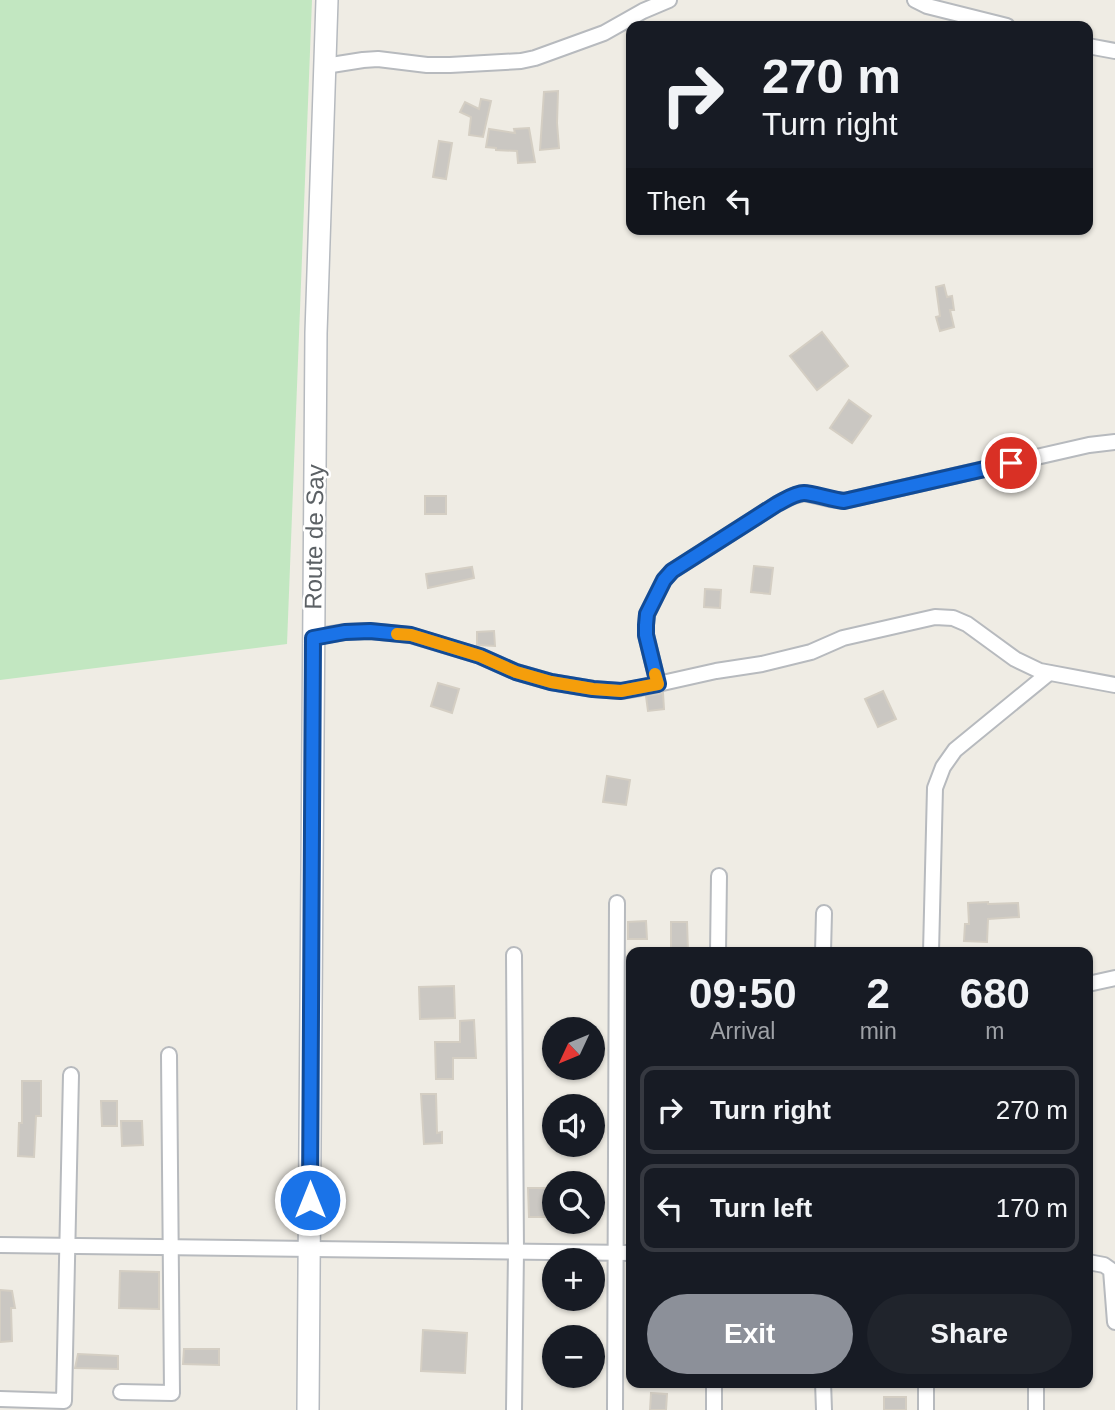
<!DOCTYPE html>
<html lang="en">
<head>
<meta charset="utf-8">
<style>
	body { margin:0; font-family:Helvetica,sans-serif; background:#20242c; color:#f1f3f6; height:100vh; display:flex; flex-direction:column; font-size:26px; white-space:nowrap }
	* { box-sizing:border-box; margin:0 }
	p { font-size:23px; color:#9ea1a6 }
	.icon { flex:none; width:38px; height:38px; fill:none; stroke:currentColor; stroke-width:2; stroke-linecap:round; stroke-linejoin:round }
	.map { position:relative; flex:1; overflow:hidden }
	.details { position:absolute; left:626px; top:947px; width:467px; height:441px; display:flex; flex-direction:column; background:#171b24; border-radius:14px; box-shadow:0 2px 5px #0004 }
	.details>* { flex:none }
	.guide { position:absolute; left:626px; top:21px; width:467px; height:214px; border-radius:14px; box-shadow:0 2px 5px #0004; background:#171b24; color:#f1f3f6; overflow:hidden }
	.needle { width:46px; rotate:226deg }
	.buttons { position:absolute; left:542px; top:1017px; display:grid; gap:14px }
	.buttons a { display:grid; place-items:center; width:63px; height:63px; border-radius:50%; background:#171b24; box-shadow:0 2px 5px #0004; font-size:35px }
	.pin { position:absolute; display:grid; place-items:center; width:60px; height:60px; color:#fff; margin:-30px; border:4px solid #fff; border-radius:50%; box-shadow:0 2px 7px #0007 }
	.me { position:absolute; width:77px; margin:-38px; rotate:0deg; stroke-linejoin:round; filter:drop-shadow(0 0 5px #0008) }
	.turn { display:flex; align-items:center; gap:24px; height:147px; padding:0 21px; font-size:32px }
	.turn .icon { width:91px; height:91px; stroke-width:2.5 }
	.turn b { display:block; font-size:49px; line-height:60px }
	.then { display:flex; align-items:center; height:66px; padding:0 21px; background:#0003; gap:14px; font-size:26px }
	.eta { display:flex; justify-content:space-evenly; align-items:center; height:119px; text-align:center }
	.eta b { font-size:42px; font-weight:700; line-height:49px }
	.button { display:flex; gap:14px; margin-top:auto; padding:14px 21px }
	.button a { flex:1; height:80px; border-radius:42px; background:#8c9099; color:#fff; font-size:28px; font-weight:700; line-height:80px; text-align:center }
	.button a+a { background:#20242c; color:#f1f3f6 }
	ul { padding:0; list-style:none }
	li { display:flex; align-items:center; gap:21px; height:88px; margin:0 14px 10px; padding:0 7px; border:4px solid #363941; border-radius:14px }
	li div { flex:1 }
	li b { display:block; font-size:26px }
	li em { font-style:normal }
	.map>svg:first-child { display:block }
	.green { fill:#c2e7c1 }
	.building { fill:#cac7c2; stroke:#d4cec3; stroke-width:2 }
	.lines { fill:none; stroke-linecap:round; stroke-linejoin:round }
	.minor-casing { stroke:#b7babe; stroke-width:18 }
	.secondary-casing { stroke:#b6babf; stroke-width:24 }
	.minor { stroke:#fff; stroke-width:14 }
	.secondary { stroke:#fff; stroke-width:21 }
	.route-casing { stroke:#114b97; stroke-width:18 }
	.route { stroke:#1a73e8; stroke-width:12 }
	.slow { stroke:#f59e0b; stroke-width:12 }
	.labels { text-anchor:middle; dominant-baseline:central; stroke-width:5; stroke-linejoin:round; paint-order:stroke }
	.street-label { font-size:24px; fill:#5c6165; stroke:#fff }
</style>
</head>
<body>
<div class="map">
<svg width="1115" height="1410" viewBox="0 0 1115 1410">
	<rect width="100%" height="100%" fill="#efece4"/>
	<polygon class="green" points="0,0 312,0 287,644 0,680"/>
	<g class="building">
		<polygon points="558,91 557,123 559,148 540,150 544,92"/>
		<polygon points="481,99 491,101 483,137 469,135 471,117 460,112 465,102 479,109"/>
		<polygon points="529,128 535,162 518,163 517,151 496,150 496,148 486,147 489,129 515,133 514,129"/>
		<polygon points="439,141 452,143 446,179 433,177"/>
		<polygon points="944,285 947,297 952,296 954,310 950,310 954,327 940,331 936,317 940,316 936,287"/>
		<polygon points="822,332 848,366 817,390 790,356"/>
		<polygon points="849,400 871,416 852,443 830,428"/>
		<rect x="425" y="496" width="21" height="18"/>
		<polygon points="754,566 773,568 770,594 751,592"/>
		<polygon points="472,567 474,578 428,588 426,574"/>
		<polygon points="705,589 721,590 720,608 704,607"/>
		<polygon points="494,631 495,646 477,645 477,632"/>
		<polygon points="438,683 459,689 452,713 431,706"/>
		<polygon points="883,691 896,719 878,727 865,699"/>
		<polygon points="663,693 664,709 648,711 646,696"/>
		<polygon points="607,776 630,780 626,805 603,802"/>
		<polygon points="988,902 988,904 1018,903 1019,917 988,919 987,942 964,941 965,924 969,924 968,903"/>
		<polygon points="646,921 647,939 628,939 628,922"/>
		<polygon points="671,922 687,922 688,952 671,952"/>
		<polygon points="454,986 455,1018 420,1019 419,987"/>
		<polygon points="474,1020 476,1058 453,1058 453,1079 436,1079 435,1042 460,1042 460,1021"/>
		<polygon points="22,1081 41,1081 41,1116 36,1116 34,1157 18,1156 19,1123 22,1123"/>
		<polygon points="421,1094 436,1094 437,1133 442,1132 442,1143 424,1144"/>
		<polygon points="101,1101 117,1101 117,1126 102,1126"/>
		<polygon points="121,1121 142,1121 143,1145 122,1146"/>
		<polygon points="528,1188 547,1188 547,1217 529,1217"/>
		<polygon points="120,1271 159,1272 159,1309 119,1308"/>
		<polygon points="0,1290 12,1291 15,1308 11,1308 12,1341 0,1342"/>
		<polygon points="423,1330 467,1333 465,1373 421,1371"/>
		<polygon points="184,1349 219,1349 219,1365 183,1364"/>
		<polygon points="78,1354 118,1356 118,1369 75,1368"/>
		<polygon points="651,1393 667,1394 666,1410 650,1410"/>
		<rect x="884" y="1397" width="22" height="13"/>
	</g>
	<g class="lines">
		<g class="minor-casing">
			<g id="minor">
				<polyline points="915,0 927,6 1007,26"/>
				<polyline points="1088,46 1115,51"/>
				<polyline points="325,66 363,60 378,59 427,65 450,65 521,61 535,58 604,33 643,11 669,0"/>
				<polyline points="313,637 345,632 370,631 410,635 480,656 516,672 551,682 593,689 621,691 640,688 716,671 762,664 811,652 843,638 935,617 953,618 967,624 1015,659 1040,671 1115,685"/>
				<polyline points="658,684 646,635 646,625 647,614 664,580 672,571 777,504 793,496 804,493 830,499 844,501 1089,445 1115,442"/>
				<polyline points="718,952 719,876"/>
				<polyline points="823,952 824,913"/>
				<polyline points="931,952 935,788 943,767 955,750 1049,673"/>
				<polyline points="1088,984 1115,978"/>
				<polyline points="0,1245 632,1253"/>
				<polyline points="1088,1262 1104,1265 1111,1270 1115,1322"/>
				<polyline points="714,1382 714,1410"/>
				<polyline points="823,1382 824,1410"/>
				<polyline points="121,1392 172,1393 169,1055"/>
				<polyline points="0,1399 64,1401 71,1075"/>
				<polyline points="514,1410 516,1251 514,955"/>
				<polyline points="615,1410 617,903"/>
				<polyline points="926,1410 926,1382"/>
				<polyline points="1036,1410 1036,1382"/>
			</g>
		</g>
		<g class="secondary-casing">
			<polyline id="secondary" points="308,1410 316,333 327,0"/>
		</g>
		<use href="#minor" class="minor"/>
		<use href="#secondary" class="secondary"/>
	</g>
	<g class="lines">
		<g class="route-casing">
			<path id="route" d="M310 1200 313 638 345 632 370 631 411 635 480 656 516 672 551 682 593 689 621 691 658 684 646 635V625L647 614 664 580 672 571 777 504C785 500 795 493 804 493 813 493 832 500 844 501L1011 463"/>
		</g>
		<use href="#route" class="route"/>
		<polyline class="slow" points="397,634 411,635 480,656 516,672 551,682 593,689 621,691 658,684 655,674"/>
	</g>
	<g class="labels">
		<g class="street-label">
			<text transform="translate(314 537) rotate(-89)">Route de Say</text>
		</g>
	</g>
</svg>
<div class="buttons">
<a><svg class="needle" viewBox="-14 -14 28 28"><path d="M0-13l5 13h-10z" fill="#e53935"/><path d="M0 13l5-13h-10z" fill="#9ea1a6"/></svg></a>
<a><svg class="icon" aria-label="sound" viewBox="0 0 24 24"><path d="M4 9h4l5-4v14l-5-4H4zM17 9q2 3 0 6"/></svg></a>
<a><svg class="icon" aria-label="search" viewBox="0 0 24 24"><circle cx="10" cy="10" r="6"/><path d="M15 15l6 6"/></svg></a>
<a>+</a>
<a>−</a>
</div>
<div class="pin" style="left:1011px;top:463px;background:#d93025"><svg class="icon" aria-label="arrive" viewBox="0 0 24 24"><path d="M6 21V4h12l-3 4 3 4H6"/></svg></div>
<svg class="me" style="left:310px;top:1200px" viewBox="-20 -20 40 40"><circle r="17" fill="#1a73e8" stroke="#fff" stroke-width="3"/><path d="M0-11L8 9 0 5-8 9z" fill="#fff"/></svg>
<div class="guide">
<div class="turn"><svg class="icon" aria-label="right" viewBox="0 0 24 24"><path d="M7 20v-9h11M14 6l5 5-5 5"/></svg><div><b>270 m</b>Turn right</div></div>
<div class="then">Then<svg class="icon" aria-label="left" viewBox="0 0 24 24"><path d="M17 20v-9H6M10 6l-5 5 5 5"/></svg></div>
</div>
<section class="details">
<div class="eta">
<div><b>09:50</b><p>Arrival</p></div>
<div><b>2</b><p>min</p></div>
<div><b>680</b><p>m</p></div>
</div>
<ul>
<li><svg class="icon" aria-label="right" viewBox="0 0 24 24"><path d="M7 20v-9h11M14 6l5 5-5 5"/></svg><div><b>Turn right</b></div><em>270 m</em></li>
<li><svg class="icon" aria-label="left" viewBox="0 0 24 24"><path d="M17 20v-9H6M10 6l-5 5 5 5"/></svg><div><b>Turn left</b></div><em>170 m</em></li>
</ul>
<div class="button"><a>Exit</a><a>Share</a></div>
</section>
</div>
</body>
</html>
